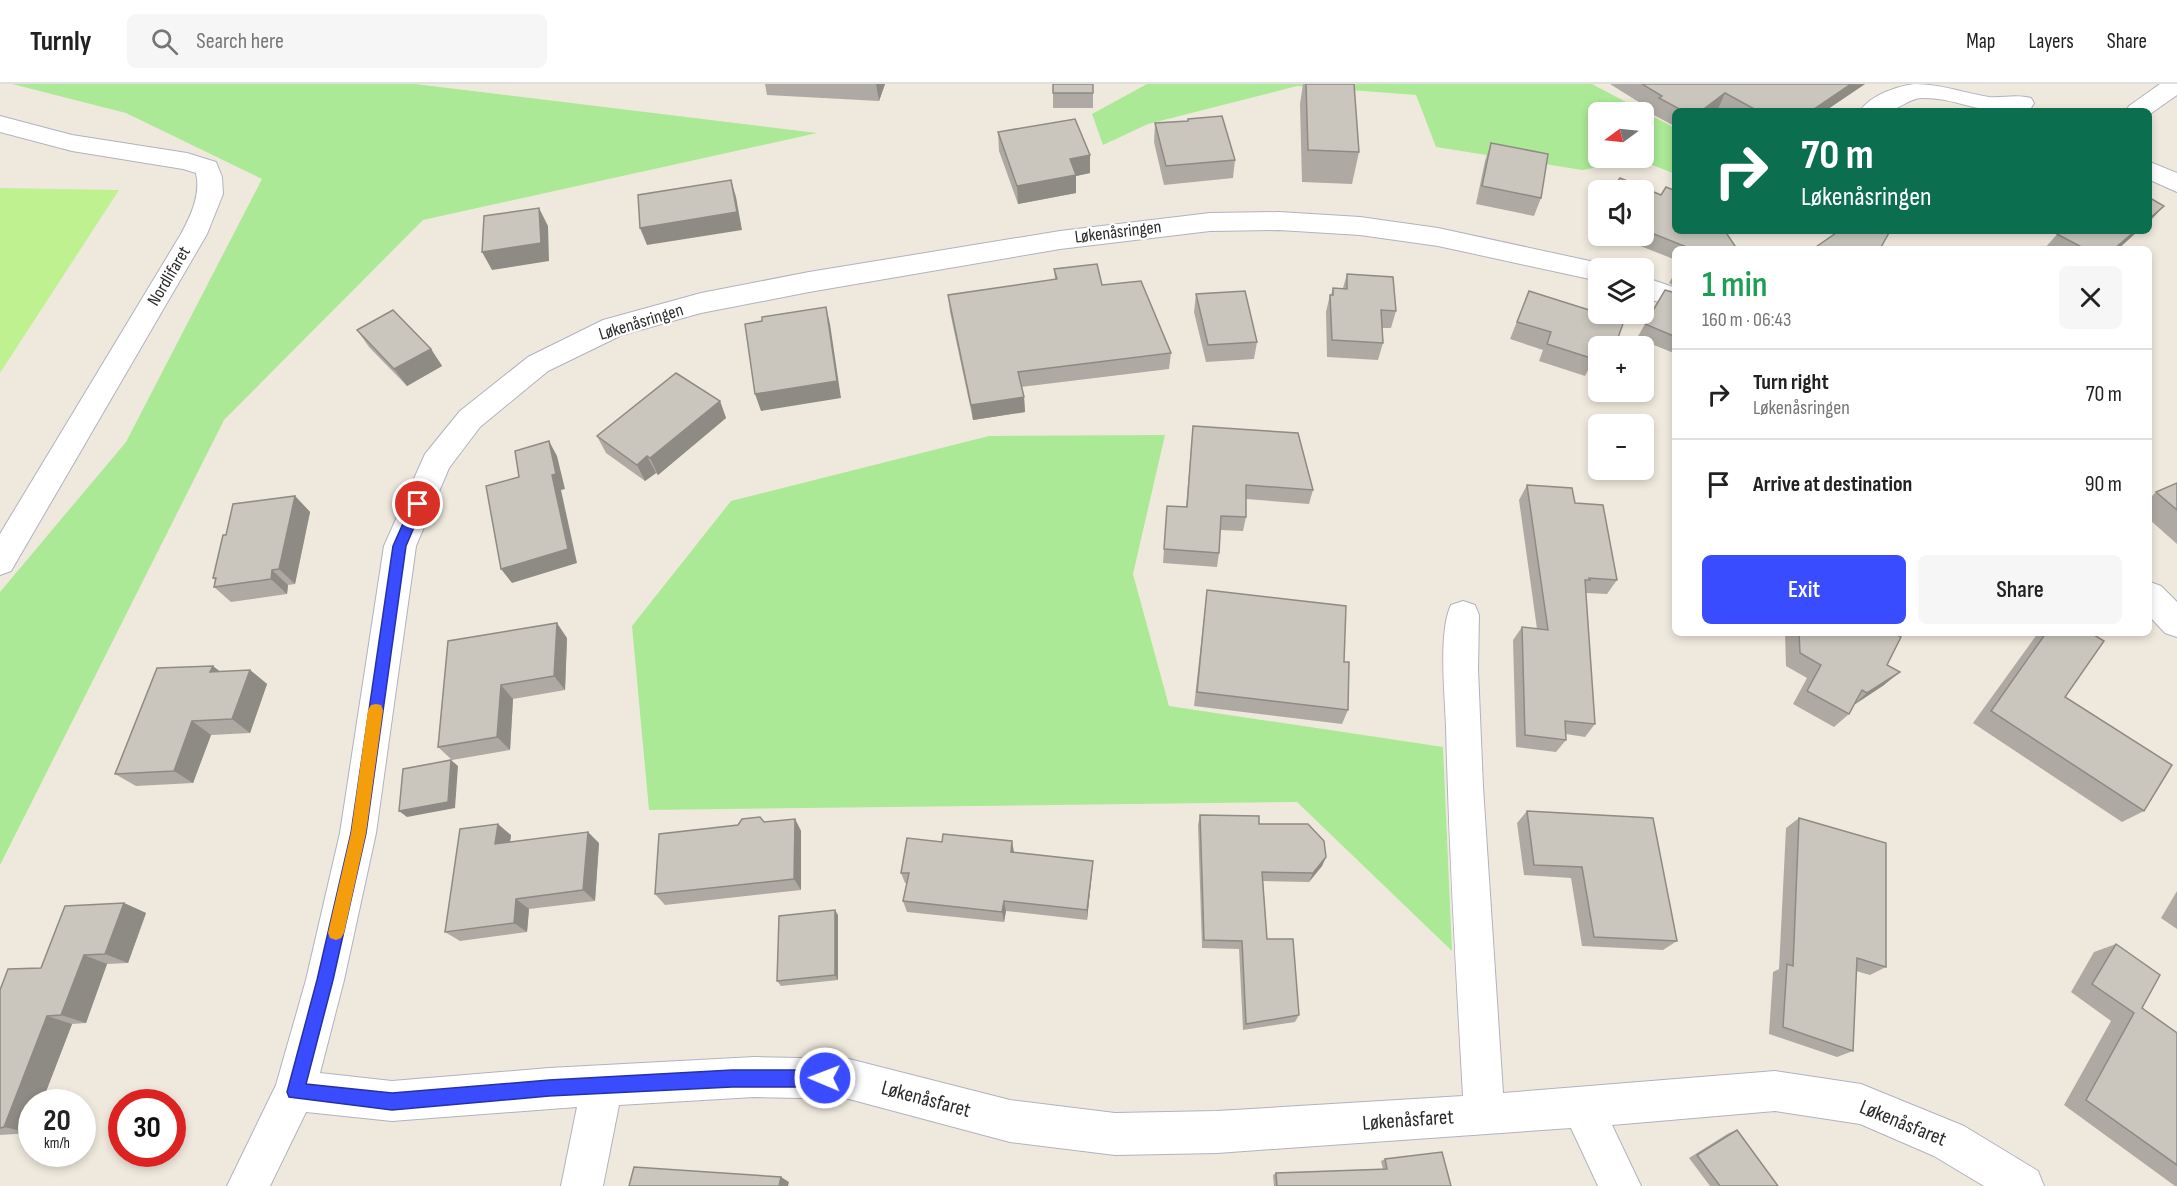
<!DOCTYPE html>
<html lang="en">
<head>
<meta charset="utf-8">
<style>
	body { margin:0; font-family:"Sofia Sans Condensed",sans-serif; background:#f6f6f6; color:#222; height:100vh; display:flex; flex-direction:column; font-size:22px; white-space:nowrap }
	* { box-sizing:border-box; margin:0 }
	p { font-size:20px; color:#767676 }
	.icon { flex:none; width:33px; height:33px; fill:none; stroke:currentColor; stroke-width:2; stroke-linecap:round; stroke-linejoin:round }
	.map { position:relative; flex:1; overflow:hidden }
	.drawer { position:absolute; left:1672px; top:162px; width:480px; height:390px; display:flex; flex-direction:column; background:#fff; border-radius:9px; box-shadow:0 3px 9px #0003 }
	.drawer>* { flex:none }
	.guide { position:absolute; left:1672px; top:24px; width:480px; height:126px; border-radius:9px; box-shadow:0 3px 9px #0003; background:#0b6e4f; color:#fff; overflow:hidden }
	.needle { width:39px; rotate:255deg }
	.tools { position:absolute; left:1588px; top:18px; display:grid; gap:12px }
	.tools a { display:grid; place-items:center; width:66px; height:66px; border-radius:9px; background:#fff; box-shadow:0 3px 9px #0003; font-size:30px }
	.speed { position:absolute; left:18px; top:1005px; display:flex; gap:12px; font-size:30px; font-weight:700; text-align:center }
	.speed>* { display:grid; place-content:center; width:78px; height:78px; border-radius:50%; background:#fff; box-shadow:0 3px 9px #0003; line-height:1 }
	.speed small { font-size:15px; font-weight:400 }
	.speed .limit { border:9px solid #d22; background:#fff; color:#111 }
	.pin { position:absolute; display:grid; place-items:center; width:51px; height:51px; color:#fff; margin:-26px; border:3px solid #fff; border-radius:50%; box-shadow:0 2px 6px #0007 }
	.me { position:absolute; width:66px; margin:-33px; rotate:271deg; stroke-linejoin:round; filter:drop-shadow(0 0 4px #0008) }
	.turn { display:flex; align-items:center; gap:21px; height:126px; padding:0 30px; font-size:27px }
	.turn .icon { width:78px; height:78px; stroke-width:2.5 }
	.turn b { display:block; font-size:42px; line-height:51px }
	.round { display:grid; place-items:center; flex:none; width:63px; height:63px; border-radius:9px; background:#f6f6f6 }
	.overview { display:flex; align-items:center; justify-content:space-between; height:102px; padding:0 30px }
	h1 { font-size:36px; font-weight:600; line-height:45px; color:#1e9e55 }
	.primary-button { display:flex; gap:12px; margin-top:auto; padding:12px 30px }
	.primary-button a { flex:1; height:69px; border-radius:9px; background:#3a4cff; color:#fff; font-size:24px; font-weight:600; line-height:69px; text-align:center }
	.primary-button a+a { background:#f6f6f6; color:#222 }
	ul { padding:0; list-style:none }
	li { display:flex; align-items:center; gap:18px; height:90px; padding:0 30px; border-top:2px solid #e0e0e0 }
	li div { flex:1 }
	li b { display:block; font-size:22px }
	li em { font-style:normal }
	header { display:flex; align-items:center; gap:36px; box-sizing:border-box; height:84px; padding:0 30px; background:#fff; border-bottom:2px solid #e0e0e0 }
	header strong { font-size:28px }
	nav { display:flex; gap:33px; margin-inline-start:auto; font-size:21px }
	.search { width:420px; height:54px; background:#f6f6f6; display:flex; align-items:center; gap:15px; box-sizing:border-box; padding:0 21px; border-radius:9px; color:#767676; font-size:22px }
	.map>svg:first-child { display:block }
	.green { fill:#abe996; fill-rule:evenodd }
	.pitch { fill:#bff191 }
	.lines { fill:none; stroke-linecap:round; stroke-linejoin:round }
	.minor-casing { stroke:#b1b2c1; stroke-width:2 }
	.minor { fill:#fff; fill-rule:evenodd }
	.wall { fill:#aeaaa3 }
	.shaded-wall { fill:#8d8b84 }
	.building { fill:#cac6bd; stroke:#8d8b84; stroke-width:1.5 }
	.route { fill:#3a4cff; stroke:#2631a6; stroke-width:1.5 }
	.slow { fill:#f59e0b }
	.labels { text-anchor:middle; dominant-baseline:central; stroke-width:4.5; stroke-linejoin:round; paint-order:stroke }
	.street-label { font-size:18px; fill:#2c2c2c; stroke:#fff }
	.near-street-label { font-size:21px; fill:#2c2c2c; stroke:#fff }
</style>
</head>
<body>
<header>
<strong>Turnly</strong>
<div class="search"><svg class="icon" aria-label="search" viewBox="0 0 24 24"><circle cx="10" cy="10" r="6"/><path d="M15 15l6 6"/></svg>Search here</div>
<nav><a>Map</a><a>Layers</a><a>Share</a></nav>
</header>
<div class="map">
<svg width="2177" height="1102" viewBox="0 0 2177 1102">
	<rect width="100%" height="100%" fill="#efe9dd"/>
	<g class="green">
		<polygon points="12,0 415,0 817,49 423,136 224,336 0,781 0,508 126,358 262,95 126,29"/>
		<path d="M1147 0H1592L1675 44V90L1640 76 1582 86 1436 63 1416 11 1297 2 1148 40 1103 61 1092 30ZM1599 28H1644V74H1599Z"/>
		<polygon points="1165,351 1133,490 1169,622 1443,663 1452,867 1297,718 649,726 632,542 731,417 989,352"/>
	</g>
	<polygon class="pitch" points="0,104 119,106 0,289"/>
	<g class="lines">
		<g class="minor-casing">
			<g id="minor">
				<path d="M1915 0C1941 0 1964 9 1989 13 2003 14 2017 10 2031 14L2034 19 2031 24C1987 36 1960 13 1921 14 1908 15 1900 25 1888 27 1879 29 1869 27 1860 27 1871 11 1897 2 1915 0Z"/>
				<polygon points="2160,0 2177,0 2177,11 2150,30 2150,27 2126,27 2129,22"/>
				<path d="M0 32 72 51 187 69 216 78 222 93 223 110 207 150 11 487 0 491V450L181 150C191 131 201 111 196 89L183 85 72 67 0 48Z"/>
				<polygon points="2150,78 2177,89 2177,108 2150,96"/>
				<path d="M1279 128 1360 133 1438 144 1599 179 1609 181 1610 184H1599V197L1438 162 1360 151 1279 146 1210 147 1060 165 809 208 701 229 622 251 548 287 480 343 449 384 416 462 376 749 344 896 320 989 392 997 549 984 754 973 849 975 1010 1016 1115 1029 1217 1027 1463 1012C1456 889 1449 766 1446 643 1445 612 1438 548 1451 521L1463 517 1475 521 1479 531 1478 585 1483 703 1503 1009 1775 987 1861 1000 1964 1042 2038 1087 2044 1102H1984L1934 1072 1860 1040 1775 1027 1612 1041 1641 1102H1598L1571 1044 1217 1069 1115 1071 1010 1058 849 1015 754 1013 619 1021 603 1102H561L577 1023 392 1037 306 1028 270 1102H227L276 1001 306 896 340 749 384 462 425 370 460 327 528 273 603 236 701 209 809 188 1060 147 1210 129Z"/>
				<polygon points="1644,193 1676,204 1676,224 1644,213"/>
				<polygon points="2150,498 2161,502 2177,518 2177,553 2165,549 2150,533"/>
			</g>
		</g>
		<use href="#minor" class="minor"/>
	</g>
	<g class="wall">
		<polygon points="765,0 885,0 879,17 767,11"/>
		<polygon points="1093,0 1093,24 1053,24 1053,9"/>
		<polygon points="1303,0 1354,0 1359,68 1352,100 1302,98 1300,20"/>
		<polygon points="1610,0 1865,0 1825,27 1722,27 1718,25 1714,27 1676,27 1676,43 1652,30 1653,27"/>
		<polygon points="1155,39 1235,76 1233,94 1164,101 1154,58"/>
		<polygon points="998,48 1090,89 1076,92 1076,109 1018,120 999,67"/>
		<polygon points="1491,59 1541,114 1534,132 1476,120 1485,77"/>
		<polygon points="1644,106 1737,165 1676,165 1676,176 1615,152 1644,152"/>
		<polygon points="1599,122 1599,145 1589,141 1596,127"/>
		<polygon points="2060,147 2138,147 2118,165 2044,165"/>
		<polygon points="1054,185 1102,201 1171,269 1169,285 1021,303 1024,313 1025,328 973,336 950,228 948,211 1055,196"/>
		<polygon points="1676,187 1676,203 1669,199"/>
		<polygon points="1347,190 1396,227 1391,244 1382,244 1383,259 1378,276 1327,273 1326,228 1330,211 1331,211 1333,204 1343,204"/>
		<polygon points="1529,207 1599,262 1599,284 1591,281 1585,292 1539,277 1543,266 1510,255"/>
		<polygon points="1676,209 1676,270 1637,254 1645,240"/>
		<polygon points="1196,210 1257,258 1254,275 1206,278 1194,228"/>
		<polygon points="357,246 431,265 442,282 407,302 369,263"/>
		<polygon points="720,317 726,334 658,391 656,389 645,397 606,369 597,352"/>
		<polygon points="1193,342 1313,406 1309,420 1246,415 1246,433 1243,447 1220,446 1219,469 1217,483 1163,479 1167,422 1186,423"/>
		<polygon points="2177,399 2177,460 2150,436 2150,414 2156,408"/>
		<polygon points="1527,401 1575,419 1617,496 1607,510 1586,509 1595,640 1585,653 1566,650 1566,656 1556,668 1516,663 1513,556 1522,543 1537,545 1519,416"/>
		<polygon points="295,412 310,428 295,500 288,501 287,510 231,518 214,503 215,496 213,494 226,451"/>
		<polygon points="1207,506 1344,578 1348,626 1342,640 1194,622"/>
		<polygon points="1785,549 1894,549 1887,581 1884,601 1854,621 1849,630 1834,643 1793,620 1807,594 1786,582"/>
		<polygon points="2038,549 2091,549 2065,613 2144,727 2122,738 1973,639"/>
		<polygon points="567,554 565,606 513,615 510,666 452,676 438,663 448,557"/>
		<polygon points="250,586 267,600 250,649 211,651 193,699 136,702 115,690 221,588"/>
		<polygon points="1527,727 1677,857 1663,866 1582,862 1571,794 1524,791 1517,739"/>
		<polygon points="1200,731 1259,740 1326,773 1322,782 1309,798 1263,797 1267,855 1299,931 1295,938 1243,946 1239,865 1202,864 1198,741"/>
		<polygon points="1799,734 1886,883 1870,891 1856,887 1853,967 1837,973 1769,950 1773,888 1779,885 1786,744"/>
		<polygon points="795,735 801,747 801,806 665,821 655,810 764,738"/>
		<polygon points="511,751 510,758 599,759 595,817 529,825 527,848 460,857 445,848"/>
		<polygon points="1014,769 1093,777 1092,788 1087,836 1006,827 1004,838 907,828 903,817 907,799 905,799 901,789"/>
		<polygon points="2177,807 2177,845 2161,834"/>
		<polygon points="124,819 146,829 128,879 107,880 86,939 72,940 42,1018 32,1018 32,1046 31,1049 0,1051 0,906 41,884"/>
		<polygon points="838,831 838,896 781,902 777,897"/>
		<polygon points="2116,860 2142,924 2177,949 2177,1102 2175,1102 2064,1021 2111,937 2071,908 2094,868"/>
		<polygon points="1737,1046 1778,1102 1710,1102 1689,1074 1729,1049"/>
		<polygon points="1385,1075 1451,1102 1274,1102 1273,1091 1276,1089 1383,1085 1381,1077"/>
	</g>
	<g class="shaded-wall">
		<polygon points="876,0 885,0 879,17"/>
		<polygon points="1851,0 1865,0 1825,27 1811,27"/>
		<polygon points="1725,9 1718,25 1714,27 1701,27"/>
		<polygon points="1090,71 1090,89 1076,92 1076,109 1018,120 1017,102 1070,75"/>
		<polygon points="731,96 736,113 742,146 647,161 640,144"/>
		<polygon points="2164,122 2150,137 2150,134"/>
		<polygon points="539,124 548,142 549,177 492,186 482,168"/>
		<polygon points="2135,147 2138,147 2118,165 2114,165"/>
		<polygon points="826,223 830,240 841,314 761,327 755,310"/>
		<polygon points="431,265 442,282 407,302 394,285"/>
		<polygon points="1024,313 1025,328 973,336 971,321"/>
		<polygon points="720,317 726,334 658,391 650,374"/>
		<polygon points="549,357 557,372 565,405 561,406 577,479 512,499 501,485 552,391"/>
		<polygon points="647,372 656,389 645,397 637,381"/>
		<polygon points="295,412 310,428 295,500 279,485"/>
		<polygon points="272,486 288,501 287,510 271,495"/>
		<polygon points="557,539 567,554 565,606 554,592"/>
		<polygon points="213,582 231,596 210,588"/>
		<polygon points="250,586 267,600 250,649 232,635"/>
		<polygon points="1900,588 1884,601 1852,622 1867,609"/>
		<polygon points="501,601 513,615 510,666 497,653"/>
		<polygon points="192,637 211,651 193,699 174,687"/>
		<polygon points="451,676 458,682 455,724 407,733 399,727"/>
		<polygon points="795,735 801,747 801,806 794,795"/>
		<polygon points="498,740 511,751 508,771 495,760"/>
		<polygon points="588,748 599,759 595,817 583,806"/>
		<polygon points="1012,757 1014,768 1013,780 1011,768"/>
		<polygon points="1326,773 1322,782 1309,798 1313,789"/>
		<polygon points="1093,777 1092,788 1087,836 1087,826"/>
		<polygon points="516,815 529,825 527,848 514,839"/>
		<polygon points="1004,817 1006,827 1004,838 1002,828"/>
		<polygon points="124,819 146,829 128,879 105,870"/>
		<polygon points="835,826 838,831 838,896 835,891"/>
		<polygon points="84,871 107,880 86,939 61,931"/>
		<polygon points="47,932 72,940 42,1018 32,1018 32,1046 31,1049 4,1043"/>
		<polygon points="781,1093 789,1098 788,1102 779,1102"/>
	</g>
	<g class="building">
		<rect x="1053" y="0" width="40" height="9"/>
		<polygon points="1306,0 1354,0 1359,68 1308,66"/>
		<polygon points="1642,0 1851,0 1811,27 1758,27 1725,9 1701,27 1683,27 1659,14 1662,12"/>
		<polygon points="1222,32 1235,76 1166,82 1155,39 1188,37 1188,35"/>
		<polygon points="1075,35 1090,71 1070,75 1076,91 1017,102 998,48"/>
		<polygon points="1491,59 1548,70 1541,114 1482,102"/>
		<polygon points="1620,94 1661,111 1666,103 1676,107 1676,147 1725,147 1737,165 1688,165 1689,164 1644,146 1644,106 1611,106"/>
		<polygon points="731,96 737,128 640,144 638,111"/>
		<polygon points="2150,114 2164,122 2150,134"/>
		<polygon points="539,124 541,159 482,168 484,132"/>
		<polygon points="1839,147 1890,147 1880,165 1813,165"/>
		<polygon points="2060,147 2135,147 2114,165 2085,165 2057,150"/>
		<polygon points="1097,180 1102,201 1141,197 1171,269 1018,288 1024,313 971,321 948,211 1057,195 1054,185"/>
		<polygon points="1347,190 1393,193 1396,227 1381,226 1383,259 1332,256 1330,211 1333,211 1333,204 1347,205"/>
		<polygon points="1665,206 1676,209 1676,253 1645,240"/>
		<polygon points="1245,207 1257,258 1208,261 1196,210"/>
		<polygon points="1529,207 1624,237 1615,262 1599,262 1594,275 1547,260 1551,248 1517,238"/>
		<polygon points="826,223 837,297 755,310 745,240 762,237 762,233"/>
		<polygon points="393,226 431,265 394,285 357,246"/>
		<polygon points="676,289 720,317 650,374 647,372 637,381 597,352"/>
		<polygon points="1193,342 1298,349 1313,406 1246,401 1246,433 1221,432 1219,469 1164,465 1167,422 1187,423"/>
		<polygon points="549,357 556,390 552,391 568,465 501,485 486,402 519,393 515,367"/>
		<polygon points="2177,399 2177,426 2156,408"/>
		<polygon points="1527,401 1572,404 1575,419 1603,421 1617,496 1589,494 1590,496 1585,496 1595,640 1565,637 1566,656 1525,651 1522,543 1548,546"/>
		<polygon points="295,412 279,485 272,486 271,495 214,503 216,494 213,494 223,451 226,451 233,420"/>
		<polygon points="1207,506 1346,522 1344,578 1349,578 1348,626 1197,608"/>
		<polygon points="557,539 554,592 501,601 497,653 438,663 448,557"/>
		<polygon points="1799,549 1894,549 1901,553 1887,581 1900,588 1867,609 1862,606 1849,630 1807,607 1821,581 1800,569"/>
		<polygon points="2046,549 2091,549 2104,557 2065,613 2172,681 2144,727 1991,627"/>
		<polygon points="213,582 210,588 250,586 232,635 192,637 174,687 115,690 157,584"/>
		<polygon points="451,676 448,718 399,727 403,685"/>
		<polygon points="1527,727 1653,734 1677,857 1594,853 1582,783 1534,781"/>
		<polygon points="1200,731 1259,732 1259,740 1308,740 1324,757 1326,773 1313,789 1262,788 1267,855 1293,855 1299,931 1246,940 1242,857 1204,856"/>
		<polygon points="760,733 764,738 795,735 794,795 655,810 659,750 738,741 742,735"/>
		<polygon points="1799,734 1886,759 1886,883 1857,874 1853,967 1783,943 1787,880 1793,882"/>
		<polygon points="498,740 495,760 588,748 583,806 516,815 514,839 445,848 460,745"/>
		<polygon points="943,750 1012,757 1011,768 1093,777 1087,826 1004,817 1002,828 903,817 909,789 901,789 907,754 942,758"/>
		<polygon points="124,819 105,870 84,871 61,931 47,932 4,1043 0,1044 0,906 8,885 41,884 65,822"/>
		<polygon points="835,826 835,891 777,897 779,832"/>
		<polygon points="2116,860 2160,891 2142,924 2177,949 2177,1081 2086,1016 2134,929 2092,900"/>
		<polygon points="1737,1046 1778,1102 1720,1102 1697,1071"/>
		<polygon points="1442,1068 1451,1102 1277,1102 1276,1089 1387,1085 1385,1075"/>
		<polygon points="634,1083 781,1093 779,1102 629,1102"/>
	</g>
	<polygon class="route" points="418,415 424,420 406,462 366,749 333,896 306,1000 392,1009 549,996 732,986 825,986 831,988 833,994 831,1000 825,1003 732,1003 549,1012 392,1026 289,1013 287,1008 317,896 351,749 393,462 413,417"/>
	<polygon class="slow" points="376,620 381,621 383,626 366,749 344,849 341,854 336,856 330,854 328,849 351,749 368,626 371,621"/>
	<g class="labels">
		<g class="street-label">
			<text transform="translate(1118 148) rotate(-7)">Løkenåsringen</text>
			<text transform="translate(169 192) rotate(-59)">Nordlifaret</text>
			<text transform="translate(641 238) rotate(-17)">Løkenåsringen</text>
		</g>
		<g class="near-street-label">
			<text transform="translate(926 1015) rotate(15)">Løkenåsfaret</text>
			<text transform="translate(1408 1036) rotate(-4)">Løkenåsfaret</text>
			<text transform="translate(1903 1039) rotate(22)">Løkenåsfaret</text>
		</g>
	</g>
</svg>
<div class="tools">
<a><svg class="needle" viewBox="-14 -14 28 28"><path d="M0-13l5 13h-10z" fill="#e53935"/><path d="M0 13l5-13h-10z" fill="#767676"/></svg></a>
<a><svg class="icon" aria-label="sound" viewBox="0 0 24 24"><path d="M4 9h4l5-4v14l-5-4H4zM17 9q2 3 0 6"/></svg></a>
<a><svg class="icon" aria-label="layers" viewBox="0 0 24 24"><path d="M12 4l9 5-9 5-9-5zM3 14l9 5 9-5"/></svg></a>
<a>+</a>
<a>−</a>
</div>
<div class="speed"><div>20<small>km/h</small></div><div class="limit">30</div></div>
<div class="pin" style="left:418px;top:420px;background:#d93025"><svg class="icon" aria-label="arrive" viewBox="0 0 24 24"><path d="M6 21V4h12l-3 4 3 4H6"/></svg></div>
<svg class="me" style="left:825px;top:994px" viewBox="-20 -20 40 40"><circle r="17" fill="#3a4cff" stroke="#fff" stroke-width="3"/><path d="M0-11L8 9 0 5-8 9z" fill="#fff"/></svg>
<div class="guide">
<div class="turn"><svg class="icon" aria-label="right" viewBox="0 0 24 24"><path d="M7 20v-9h11M14 6l5 5-5 5"/></svg><div><b>70 m</b>Løkenåsringen</div></div>
</div>
<section class="drawer">
<div class="overview"><div><h1>1 min</h1><p>160 m · 06:43</p></div><a class="round"><svg class="icon" aria-label="close" viewBox="0 0 24 24"><path d="M6 6l12 12M18 6L6 18"/></svg></a></div>
<ul>
<li><svg class="icon" aria-label="right" viewBox="0 0 24 24"><path d="M7 20v-9h11M14 6l5 5-5 5"/></svg><div><b>Turn right</b><p>Løkenåsringen</p></div><em>70 m</em></li>
<li><svg class="icon" aria-label="arrive" viewBox="0 0 24 24"><path d="M6 21V4h12l-3 4 3 4H6"/></svg><div><b>Arrive at destination</b></div><em>90 m</em></li>
</ul>
<div class="primary-button"><a>Exit</a><a>Share</a></div>
</section>
</div>
</body>
</html>
